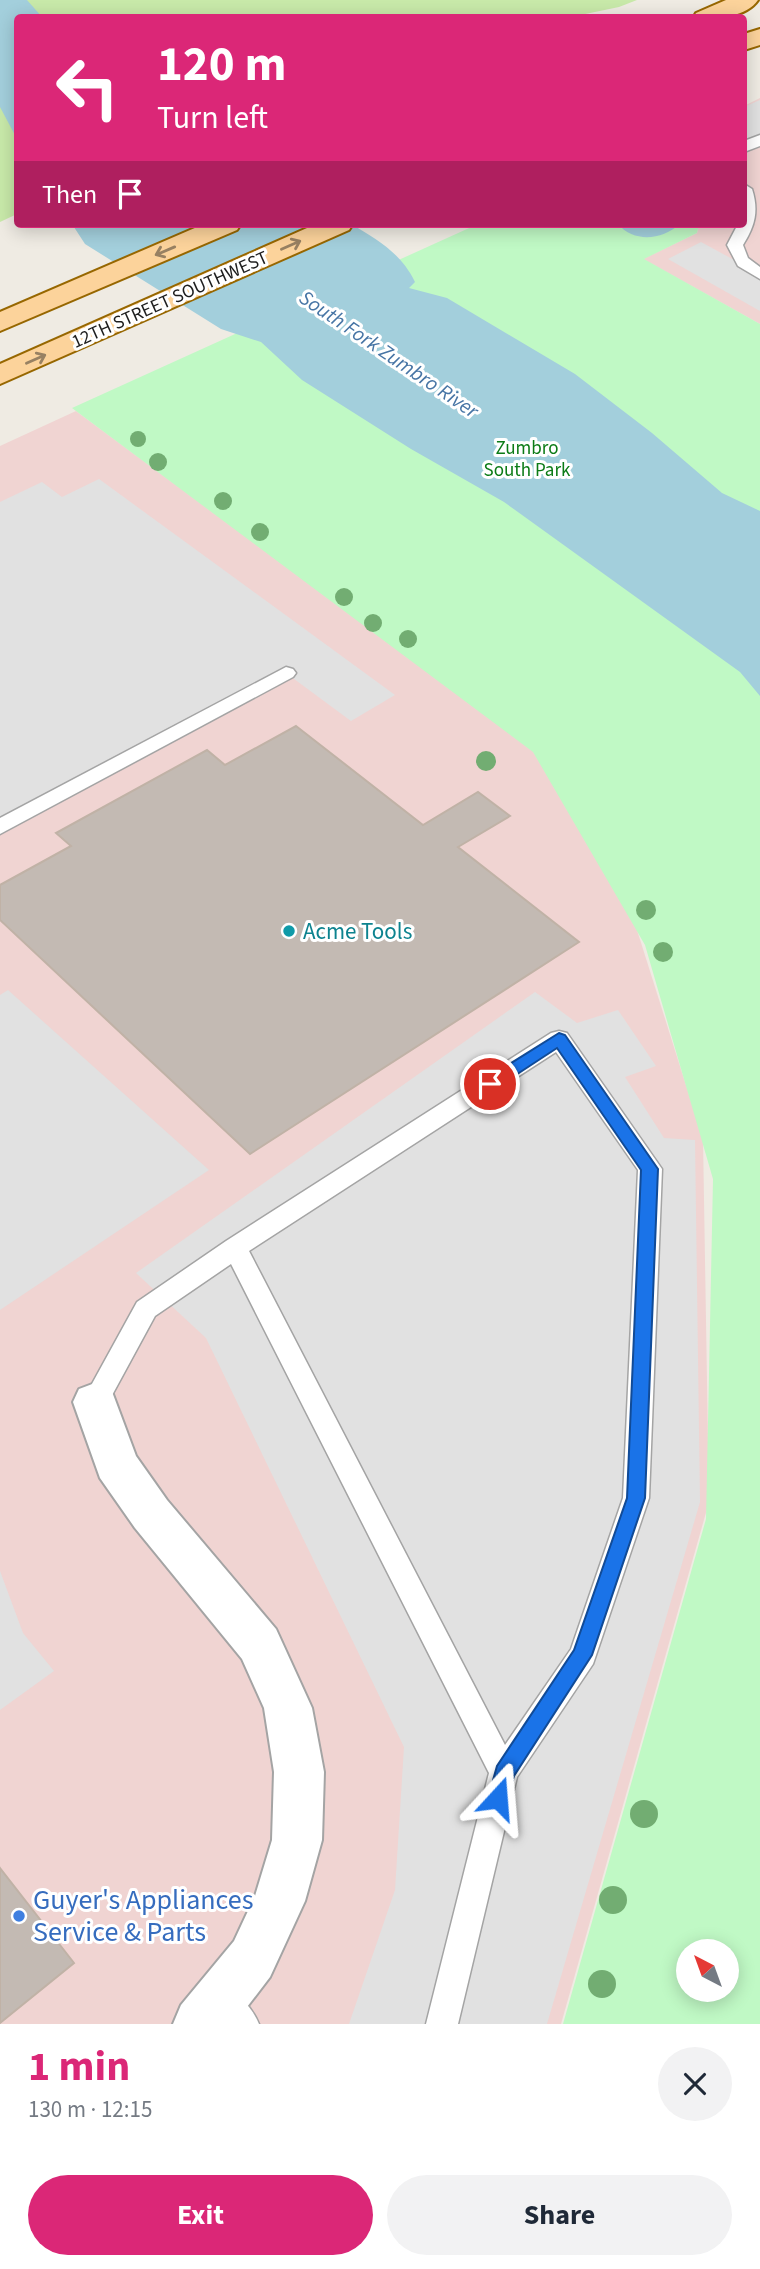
<!DOCTYPE html>
<html lang="en">
<head>
<meta charset="utf-8">
<style>
	body { margin:0; font-family:"Source Sans 3",sans-serif; background:#f2f2f3; color:#1f2937; height:100vh; display:flex; flex-direction:column; font-size:26px; white-space:nowrap }
	* { box-sizing:border-box; margin:0 }
	p { font-size:23px; color:#747a83 }
	.icon { flex:none; width:38px; height:38px; fill:none; stroke:currentColor; stroke-width:2; stroke-linecap:round; stroke-linejoin:round }
	.map { position:relative; height:2024px; overflow:hidden }
	.sheet { display:flex; flex-direction:column; background:#fff; flex:1 }
	.sheet>* { flex:none }
	.hud { position:absolute; left:14px; top:14px; width:733px; height:214px; border-radius:7px; box-shadow:0 4px 18px #0003; background:#db2777; color:#fff; overflow:hidden }
	.needle { width:46px; rotate:319deg }
	.tools { position:absolute; left:676px; top:1939px; display:grid; gap:14px }
	.tools a { display:grid; place-items:center; width:63px; height:63px; border-radius:50%; background:#fff; box-shadow:0 4px 18px #0003; font-size:35px }
	.pin { position:absolute; display:grid; place-items:center; width:60px; height:60px; color:#fff; margin:-30px; border:4px solid #fff; border-radius:50%; box-shadow:0 2px 7px #0007 }
	.me { position:absolute; width:77px; margin:-38px; rotate:19deg; stroke-linejoin:round; filter:drop-shadow(0 0 5px #0008) }
	.turn { display:flex; align-items:center; gap:24px; height:147px; padding:0 28px; font-size:32px }
	.turn .icon { width:91px; height:91px; stroke-width:2.5 }
	.turn b { display:block; font-size:49px; line-height:60px }
	.then { display:flex; align-items:center; height:66px; padding:0 28px; background:#0003; gap:14px; font-size:26px }
	.round { display:grid; place-items:center; flex:none; width:74px; height:74px; border-radius:37px; background:#f2f2f3 }
	.summary { display:flex; align-items:center; justify-content:space-between; height:119px; padding:0 28px }
	h1 { font-size:42px; font-weight:700; line-height:52px; color:#db2777 }
	.cta { display:flex; gap:14px; margin-top:auto; padding:14px 28px }
	.cta a { flex:1; height:80px; border-radius:42px; background:#db2777; color:#fff; font-size:28px; font-weight:700; line-height:80px; text-align:center }
	.cta a+a { background:#f2f2f3; color:#1f2937 }
	.map>svg:first-child { display:block }
	.commercial { fill:#f0d4d2 }
	.grass { fill:#c8e9a9 }
	.park { fill:#c0f9c5; fill-rule:evenodd }
	.parking { fill:#e1e1e1 }
	.water { fill:#a3cfdc }
	.building { fill:#c3bab3; stroke:#c0b2a6; stroke-width:2 }
	.lines { fill:none; stroke-linecap:round; stroke-linejoin:round }
	.service-casing { stroke:#a4a4a4; stroke-width:3 }
	.minor-casing { stroke:#a4a4a4; stroke-width:4 }
	.primary-casing { stroke:#976700; stroke-width:4 }
	.service { fill:#fff; fill-rule:evenodd }
	.minor { fill:#fff; fill-rule:evenodd }
	.primary { fill:#fcd39b; fill-rule:evenodd }
	.tree { fill:#72ad72 }
	.oneway { stroke:#988162 }
	.route { fill:#1a73e8; stroke:#114b97; stroke-width:2 }
	.culture-dot { fill:#0f9aa8; stroke:#fff; stroke-width:2.5 }
	.shop-dot { fill:#3f7fe0; stroke:#fff; stroke-width:2.5 }
	.labels { text-anchor:middle; dominant-baseline:central; stroke-width:6; stroke-linejoin:round; paint-order:stroke }
	.far-street-label { font-size:19px; fill:#1d1d1d; stroke:#fff }
	.far-park-label { font-size:19px; fill:#0b7b16; stroke:#fff }
	.far-water-label { font-size:21px; font-style:italic; fill:#4775a5; stroke:#fff }
	.culture-label { font-size:23px; fill:#0d838f; stroke:#fff; text-anchor:start }
	.near-shop-label { font-size:28px; fill:#366cbe; stroke:#fff; text-anchor:start }
</style>
</head>
<body>
<div class="map">
<svg width="760" height="2024" viewBox="0 0 760 2024">
	<rect width="100%" height="100%" fill="#efebe3"/>
	<g class="commercial">
		<polygon points="760,98 760,324 643,259 697,233 699,224 744,224 744,106"/>
		<polygon points="76,411 535,751 637,930 703,1139 709,1502 561,2024 0,2024 0,446"/>
	</g>
	<polygon class="grass" points="0,0 637,0 619,7 566,18 18,18 17,214 0,222"/>
	<path class="park" d="M478 224H699L697 233 644 259 760 324V2024H563L706 1519 713 1179 645 945 533 752 72 408ZM688 1951H726V1990H688Z"/>
	<g class="parking">
		<polygon points="760,100 760,143 756,142 744,147 744,107"/>
		<polygon points="701,242 760,274 760,311 668,259"/>
		<polygon points="99,479 395,695 351,721 286,673 0,827 0,502 42,482 62,497"/>
		<polygon points="8,990 209,1170 0,1310 0,995"/>
		<polygon points="535,992 577,1023 618,1010 656,1066 625,1077 664,1138 695,1140 700,1502 547,2024 349,2024 395,1890 404,1747 206,1338 136,1273"/>
		<polygon points="0,1571 23,1633 54,1671 0,1710"/>
	</g>
	<g class="water">
		<polygon points="0,0 27,0 42,17 18,18 17,139 0,107"/>
		<path d="M72 224H351C378 240 401 253 415 282L409 288 447 298 575 374 652 433 722 493 760 511V696L740 672 504 502 411 449 302 380 261 342 221 329 85 244Z"/>
		<path d="M618 224H680C662 240 634 243 618 224Z"/>
	</g>
	<g class="building">
		<polygon points="296,726 423,825 478,792 510,816 458,847 579,942 250,1154 0,920 0,885 71,846 56,833 207,750 225,765"/>
		<polygon points="0,1868 74,1963 0,2023"/>
	</g>
	<g class="lines">
		<g class="service-casing">
			<g id="service">
				<polygon points="760,135 760,146 744,152 744,141"/>
				<path d="M744 184 752 189C759 211 755 226 743 245L748 258 760 267V279L738 266 727 245 738 224H744Z"/>
				<polygon points="286,667 293,669 296,673 293,677 0,834 0,818"/>
				<path d="M559 1031 567 1033 662 1169 649 1498 593 1664 517 1777 458 2024H426L489 1773 231 1264 155 1316 104 1410 95 1413 86 1410 82 1402 137 1302 226 1241 551 1033ZM556 1052 638 1170 623 1498 571 1649 505 1745 249 1251Z"/>
				<path d="M220 1984C237 1991 252 2007 259 2024H221L209 2011 204 2000 209 1989Z"/>
			</g>
		</g>
		<g class="minor-casing">
			<polygon id="minor" points="95,1383 111,1389 136,1456 167,1500 276,1629 312,1708 324,1772 322,1840 305,1901 270,1977 234,2024 173,2024 181,2005 234,1941 255,1896 272,1840 274,1772 264,1708 242,1659 135,1528 100,1478 73,1402 79,1389"/>
		</g>
		<g class="primary-casing">
			<g id="primary">
				<path d="M726 0H758C745 19 714 18 693 18L696 13Z"/>
				<polygon points="760,29 760,45 744,50 744,34"/>
				<polygon points="204,224 241,224 237,230 0,331 0,312"/>
				<polygon points="316,224 353,224 349,230 0,384 0,364"/>
			</g>
		</g>
		<use href="#service" class="service"/>
		<use href="#minor" class="minor"/>
		<use href="#primary" class="primary"/>
	</g>
	<g class="tree">
		<circle cx="138" cy="439" r="8"/>
		<circle cx="158" cy="462" r="9"/>
		<circle cx="223" cy="501" r="9"/>
		<circle cx="260" cy="532" r="9"/>
		<circle cx="344" cy="597" r="9"/>
		<circle cx="373" cy="623" r="9"/>
		<circle cx="408" cy="639" r="9"/>
		<circle cx="486" cy="761" r="10"/>
		<circle cx="646" cy="910" r="10"/>
		<circle cx="663" cy="952" r="10"/>
		<circle cx="644" cy="1814" r="14"/>
		<circle cx="613" cy="1900" r="14"/>
		<circle cx="602" cy="1984" r="14"/>
	</g>
	<defs><path id="oneway-shaft" d="M-6 0H5M1.5-3L5.5 0L1.5 3" fill="none" stroke-width="1.6" stroke-linecap="round" stroke-linejoin="round" transform="scale(1.75)"/></defs>
	<g class="oneway">
		<use href="#oneway-shaft" transform="translate(291 245) rotate(-24)"/>
		<use href="#oneway-shaft" transform="translate(165 251) rotate(157)"/>
		<use href="#oneway-shaft" transform="translate(36 359) rotate(-24)"/>
	</g>
	<polygon class="route" points="559,1033 565,1035 658,1169 645,1498 592,1655 514,1776 506,1805 498,1807 491,1805 488,1798 497,1766 574,1650 627,1498 641,1170 557,1048 496,1088 490,1090 482,1084 484,1080"/>
	<circle class="culture-dot" cx="289" cy="931" r="7"/>
	<circle class="shop-dot" cx="19" cy="1916" r="7"/>
	<g class="labels">
		<g class="far-street-label">
			<text transform="translate(170 300) rotate(-24)">12TH STREET SOUTHWEST</text>
		</g>
		<g class="far-park-label">
			<text x="527" y="448">Zumbro<tspan x="527" dy="22">South Park</tspan></text>
		</g>
		<g class="far-water-label">
			<text transform="translate(389 354) rotate(34)">South Fork Zumbro River</text>
		</g>
		<g class="culture-label">
			<text x="303" y="931">Acme Tools</text>
		</g>
		<g class="near-shop-label">
			<text x="33" y="1900">Guyer's Appliances<tspan x="33" dy="32">Service &amp; Parts</tspan></text>
		</g>
	</g>
</svg>
<div class="tools">
<a><svg class="needle" viewBox="-14 -14 28 28"><path d="M0-13l5 13h-10z" fill="#e53935"/><path d="M0 13l5-13h-10z" fill="#747a83"/></svg></a>
</div>
<div class="pin" style="left:490px;top:1084px;background:#d93025"><svg class="icon" aria-label="arrive" viewBox="0 0 24 24"><path d="M6 21V4h12l-3 4 3 4H6"/></svg></div>
<svg class="me" style="left:498px;top:1798px" viewBox="-20 -20 40 40"><path d="M0-17L14 15 0 8-14 15z" fill="#1a73e8" stroke="#fff" stroke-width="4"/></svg>
<div class="hud">
<div class="turn"><svg class="icon" aria-label="left" viewBox="0 0 24 24"><path d="M17 20v-9H6M10 6l-5 5 5 5"/></svg><div><b>120 m</b>Turn left</div></div>
<div class="then">Then<svg class="icon" aria-label="arrive" viewBox="0 0 24 24"><path d="M6 21V4h12l-3 4 3 4H6"/></svg></div>
</div>
</div>
<section class="sheet">
<div class="summary"><div><h1>1 min</h1><p>130 m · 12:15</p></div><a class="round"><svg class="icon" aria-label="close" viewBox="0 0 24 24"><path d="M6 6l12 12M18 6L6 18"/></svg></a></div>
<div class="cta"><a>Exit</a><a>Share</a></div>
</section>
</body>
</html>
